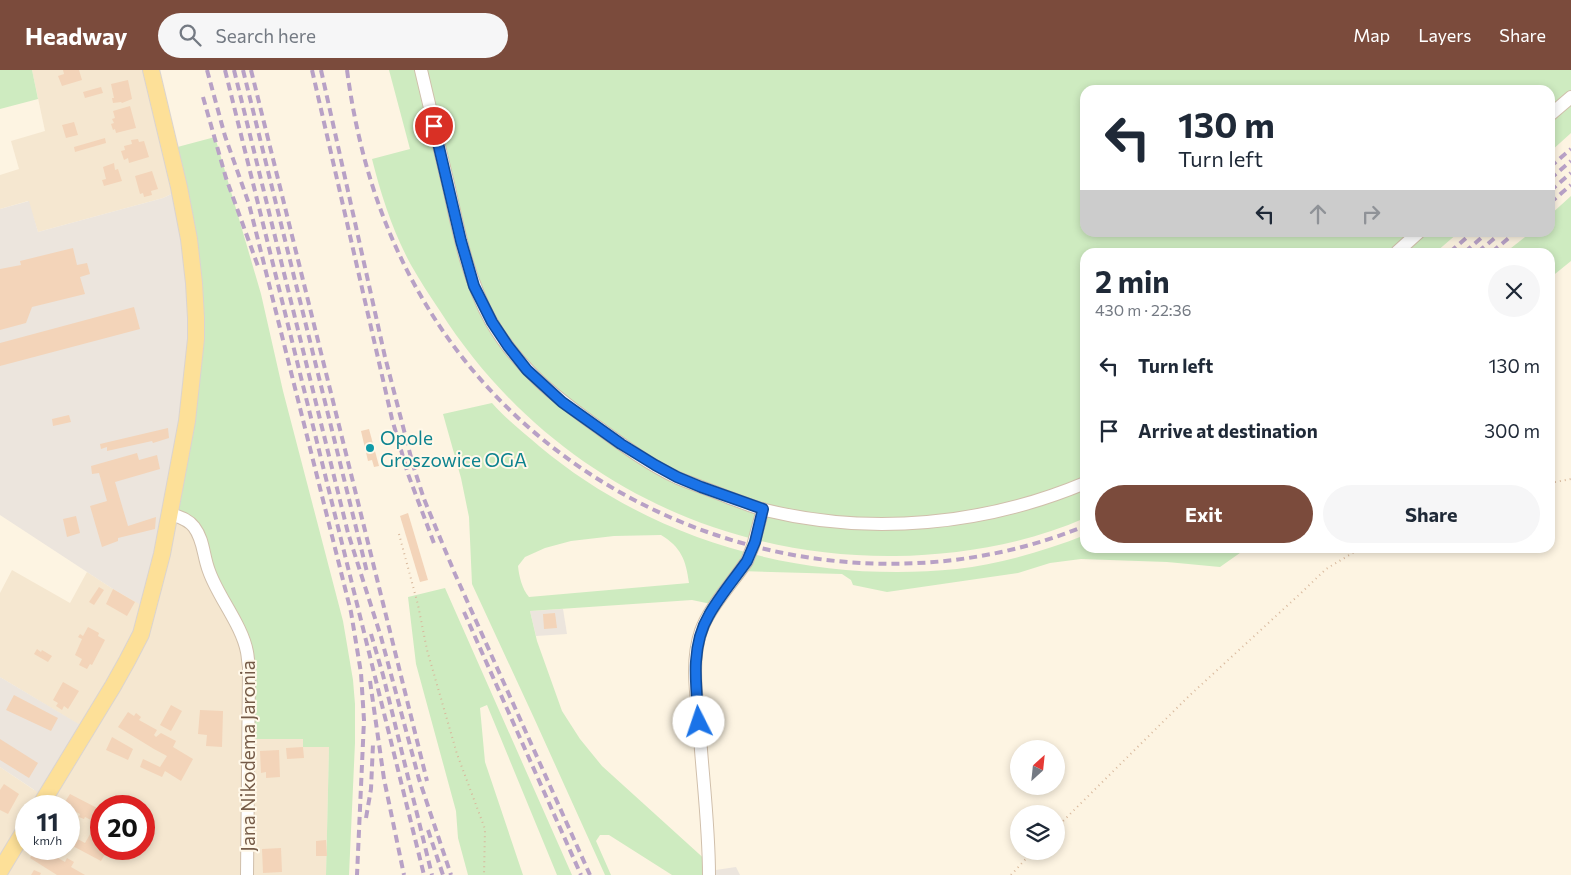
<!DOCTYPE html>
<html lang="en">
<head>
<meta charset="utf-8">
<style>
	body { margin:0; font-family:Commissioner,sans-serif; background:#f6f6f7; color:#1f2937; height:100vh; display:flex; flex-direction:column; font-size:19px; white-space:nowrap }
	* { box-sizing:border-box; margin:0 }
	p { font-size:16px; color:#747a83 }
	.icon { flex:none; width:28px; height:28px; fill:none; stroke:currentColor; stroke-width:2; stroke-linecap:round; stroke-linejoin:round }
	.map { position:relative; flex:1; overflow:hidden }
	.drawer { position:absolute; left:1080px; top:178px; width:475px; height:305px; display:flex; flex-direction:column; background:#fff; border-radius:15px; box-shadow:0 2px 8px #0003 }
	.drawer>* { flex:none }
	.guide { position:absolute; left:1080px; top:15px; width:475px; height:152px; border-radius:15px; box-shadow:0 2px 8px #0003; background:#fff; color:#1f2937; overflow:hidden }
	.needle { width:32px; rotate:27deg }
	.tools { position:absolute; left:1010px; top:670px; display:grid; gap:10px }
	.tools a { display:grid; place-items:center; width:55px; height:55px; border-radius:50%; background:#fff; box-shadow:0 2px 8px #0003; font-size:25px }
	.speed { position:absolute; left:15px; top:725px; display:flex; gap:10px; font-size:25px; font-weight:700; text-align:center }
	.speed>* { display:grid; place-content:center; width:65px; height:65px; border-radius:50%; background:#fff; box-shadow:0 2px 8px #0003; line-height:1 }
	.speed small { font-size:12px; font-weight:400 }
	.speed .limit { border:8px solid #d22; background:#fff; color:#111 }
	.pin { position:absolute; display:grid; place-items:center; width:42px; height:42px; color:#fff; margin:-21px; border:2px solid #fff; border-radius:50%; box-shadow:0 1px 5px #0007 }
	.me { position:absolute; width:55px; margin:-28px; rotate:356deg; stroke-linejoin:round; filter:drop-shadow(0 0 4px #0008) }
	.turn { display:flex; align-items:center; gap:18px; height:105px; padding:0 15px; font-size:22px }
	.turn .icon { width:65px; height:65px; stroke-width:2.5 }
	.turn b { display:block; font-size:35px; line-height:42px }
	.lanes { display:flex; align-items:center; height:48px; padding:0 15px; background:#0003; justify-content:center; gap:25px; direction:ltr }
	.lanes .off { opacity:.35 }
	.round { display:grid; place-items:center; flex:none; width:52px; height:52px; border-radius:26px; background:#f6f6f7 }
	.headline { display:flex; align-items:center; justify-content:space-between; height:85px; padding:0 15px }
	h1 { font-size:30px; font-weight:700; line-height:38px }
	.cta { display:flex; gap:10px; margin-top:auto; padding:10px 15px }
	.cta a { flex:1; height:58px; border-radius:30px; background:#7b4b3c; color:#fff; font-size:20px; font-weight:700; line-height:58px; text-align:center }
	.cta a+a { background:#f6f6f7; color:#1f2937 }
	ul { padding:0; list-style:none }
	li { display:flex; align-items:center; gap:15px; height:65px; padding:0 15px }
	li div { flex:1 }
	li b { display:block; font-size:19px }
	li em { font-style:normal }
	header { display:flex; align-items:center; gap:30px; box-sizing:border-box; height:70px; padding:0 25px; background:#7b4b3c; color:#fff }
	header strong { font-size:24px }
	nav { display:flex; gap:28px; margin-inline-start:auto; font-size:18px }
	.search { width:350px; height:45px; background:#f6f6f7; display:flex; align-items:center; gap:12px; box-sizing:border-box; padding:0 18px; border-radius:28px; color:#747a83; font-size:19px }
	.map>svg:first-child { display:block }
	.residential { fill:#f5e7d0; fill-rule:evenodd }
	.industrial { fill:#ece5dd }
	.green { fill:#ceebc0; fill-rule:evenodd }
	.building { fill:#f3d4b9 }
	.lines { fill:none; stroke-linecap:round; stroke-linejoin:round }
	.minor-casing { stroke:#d0bfab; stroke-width:14 }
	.major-casing { stroke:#dbd4cf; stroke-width:18 }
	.path { stroke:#d8b89c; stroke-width:2; stroke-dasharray:1 4; stroke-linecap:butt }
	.minor { stroke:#fff; stroke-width:12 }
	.major { stroke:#fde098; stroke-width:16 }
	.rail { stroke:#b8a1c6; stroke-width:4; stroke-dasharray:8 5; stroke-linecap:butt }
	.route-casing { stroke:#114b97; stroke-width:12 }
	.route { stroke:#1a73e8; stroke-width:9 }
	.culture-dot { fill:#0f9aa8; stroke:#fff8e9; stroke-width:2 }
	.labels { text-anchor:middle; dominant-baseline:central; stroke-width:4; stroke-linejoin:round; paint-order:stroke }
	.culture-label { font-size:19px; fill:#0d838f; stroke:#fff8e9; text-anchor:start }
	.street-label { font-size:19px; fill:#755b48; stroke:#fff8e9 }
</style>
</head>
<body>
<header>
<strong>Headway</strong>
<div class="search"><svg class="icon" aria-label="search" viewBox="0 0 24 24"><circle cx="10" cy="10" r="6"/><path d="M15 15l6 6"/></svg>Search here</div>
<nav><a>Map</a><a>Layers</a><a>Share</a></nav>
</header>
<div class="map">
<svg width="1571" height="805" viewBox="0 0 1571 805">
	<rect width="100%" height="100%" fill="#fdf4e2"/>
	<g class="residential">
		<polygon points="32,0 151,0 180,120 163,128 38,162 28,131 0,139 0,105 19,99 11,71 45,61"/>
		<path d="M171 444 185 449 303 669V677H329L326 805H0V697L34 720 86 659 0 607V523L12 500 70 533 87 502 113 519 148 538ZM26 736H69V779H26ZM101 736H144V779H101Z"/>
	</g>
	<g class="industrial">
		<polygon points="180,120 196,248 148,539 113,519 0,445 0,139 29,131 38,162 163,128"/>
		<polygon points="563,539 567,564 536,566 530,541"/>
		<polygon points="0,607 87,659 45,727 0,697"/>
		<polygon points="736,797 740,805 709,805 709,801"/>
	</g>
	<g class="green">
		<polygon points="0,0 32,0 38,29 0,39"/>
		<path d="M389 0H1571V63L1550 82V20H1085V162L1458 163 1436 182H1085V448C1026 474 959 485 895 486 709 488 540 398 440 241 430 226 420 211 411 195 393 162 381 125 372 89L410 79Z"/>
		<polygon points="215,67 261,224 283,321 343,551 353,610 355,634 355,673 349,805 326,805 329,677 303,677 303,669 249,669 249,597 198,463 171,444 196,248 170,79"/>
		<polygon points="1571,126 1571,191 1550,208 1550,182 1506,182 1530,163 1550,162 1550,145"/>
		<path d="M492 333C506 349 523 362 539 376 655 473 808 514 957 499 1000 494 1045 481 1085 465V478H1247L1220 497 1167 492 1081 489 1050 493 1018 503 887 522 853 515 851 510 842 504 740 501 716 535 692 530 530 541 537 571 562 641 580 669 602 696 709 793V805H672L609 765H600L596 771 611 805H605L534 648 472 514 469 447 461 408 443 344ZM661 465C681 477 686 490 689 513L529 527C522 519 519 506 518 496L525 487 545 478 571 471 614 466Z"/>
		<polygon points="445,518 572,805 557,805 487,635 480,638 485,692 523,805 468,805 458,768 456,741 416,594 408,527"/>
	</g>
	<g class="building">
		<polygon points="63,0 79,0 82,10 62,16 58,6 64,4"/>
		<polygon points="128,10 132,29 122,33 121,32 113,33 112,28 114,28 111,14"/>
		<polygon points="101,17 103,23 85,28 83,22"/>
		<polygon points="130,36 136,58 116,63 115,59 113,60 111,54 114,53 112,49 115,48 113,41"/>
		<polygon points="74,52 78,65 66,68 62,55"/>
		<polygon points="105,68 106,73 75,82 74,77"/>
		<polygon points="138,69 139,72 144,71 149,87 129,93 128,88 124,90 121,81 125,80 124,76 132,74 131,70"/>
		<polygon points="114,93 115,100 118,99 122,111 104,116 102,110 106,109 103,97"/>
		<polygon points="152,101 158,119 151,121 152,125 144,127 143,123 140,124 135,106"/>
		<polygon points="73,178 77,195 87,193 90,204 80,207 85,224 32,237 26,253 0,260 0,199 21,195 20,191"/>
		<polygon points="134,237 140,259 0,296 0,273"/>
		<polygon points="69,345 71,352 53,356 52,349"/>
		<polygon points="168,358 169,368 153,373 152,371 107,381 107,377 101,379 100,374"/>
		<polygon points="369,359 379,396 374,397 372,390 368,391 361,361"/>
		<polygon points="137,383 139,390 157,385 160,399 115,412 128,456 156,447 155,459 118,468 118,471 102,477 90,436 107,431 99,403 92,404 91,396"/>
		<polygon points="408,443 428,510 420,512 400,446"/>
		<polygon points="76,446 80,463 67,467 63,449"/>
		<polygon points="99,517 104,520 94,535 89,532"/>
		<polygon points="113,519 135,532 127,546 106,534"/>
		<polygon points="555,543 557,558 544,559 543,544"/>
		<polygon points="88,557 99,563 98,566 105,570 92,595 90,594 87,599 79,595 82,589 75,585 82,569 78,567 80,564 83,566"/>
		<polygon points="37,579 41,582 42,580 52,586 48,592 34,584"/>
		<polygon points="63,612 79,621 68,639 64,636 62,640 56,636 58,633 53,630"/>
		<polygon points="14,625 58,648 51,661 6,640"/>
		<polygon points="171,635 182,641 171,661 160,655"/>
		<polygon points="200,640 223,641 222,677 206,676 207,665 198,664"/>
		<polygon points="128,642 134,646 136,643 141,647 139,650 157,660 154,665 156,667 161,663 176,671 173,677 193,689 181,711 165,701 162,707 140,697 143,689 160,697 167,686 154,679 118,657"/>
		<polygon points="112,667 133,679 128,690 106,680"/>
		<polygon points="0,669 38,693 29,708 0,690"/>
		<polygon points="303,677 304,688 287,689 286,678"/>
		<polygon points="279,680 280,707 266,708 266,702 261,703 260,681"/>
		<polygon points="4,714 19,724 8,744 0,740 0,720"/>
		<polygon points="70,724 99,739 93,751 85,747 84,749 79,747 80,744 69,738 69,736 63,735"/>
		<polygon points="98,753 101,755 101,779 108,779 101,791 69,774 69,762 73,764 72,766 85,773 93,759 95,760"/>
		<polygon points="326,770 327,786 316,786 316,771"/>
		<polygon points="281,778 282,802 263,803 262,779"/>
		<polygon points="35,779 47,779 46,781 65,792 67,788 74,792 71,797 85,805 57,805 30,788"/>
		<polygon points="34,800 41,803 40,805 31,805"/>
	</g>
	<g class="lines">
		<g class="minor-casing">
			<g id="minor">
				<path d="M421 0C430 39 440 79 449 118 459 163 468 210 491 251 519 299 555 327 599 358 624 376 650 395 678 408 695 415 713 421 730 428 742 432 753 437 765 440 871 466 985 455 1085 413"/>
				<polyline points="1550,45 1571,27"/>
				<polyline points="1397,182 1419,162"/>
				<path d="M171 444C179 447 188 449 194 457 204 470 203 486 209 501 218 527 242 555 247 582 248 587 248 592 249 597L247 805"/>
				<path d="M709 805C709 754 702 703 699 652 696 623 691 590 701 561 709 538 733 512 747 491L753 476 763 439"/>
			</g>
		</g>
		<g class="major-casing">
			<g id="major">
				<polyline points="40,736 113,616 127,591 141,564 162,484 187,351 196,269 196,248 194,213 189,169 179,117 151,0"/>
				<polyline points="0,801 26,758"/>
			</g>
		</g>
		<g class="path">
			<polyline points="1550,413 1571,409"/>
			<polyline points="399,464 418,535 427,580 457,684 485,759 484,805"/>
			<polyline points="1056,758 1189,626 1301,523 1326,499 1361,478"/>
			<polyline points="1011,805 1033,781"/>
		</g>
		<use href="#minor" class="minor"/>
		<use href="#major" class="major"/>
		<g class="rail">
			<polyline points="207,0 225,66 249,134 351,542 361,603 364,650 357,805"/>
			<polyline points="225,0 424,805"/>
			<polyline points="234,0 348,463 381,567 419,709 451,805"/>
			<polyline points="243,0 367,502"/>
			<polyline points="251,0 427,711"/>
			<polyline points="312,0 392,349 408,404 435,476"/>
			<polyline points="321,0 385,287 413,395 424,429 455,504 590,805"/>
			<path d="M347 0C358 83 382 161 425 233 557 455 845 554 1085 456"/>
			<polyline points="203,27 226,108 259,199"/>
			<polyline points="1550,97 1571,79"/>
			<polyline points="1550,109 1571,91"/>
			<polyline points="1550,121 1571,103"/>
			<polyline points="1550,133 1571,115"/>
			<polyline points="1450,182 1473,162"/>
			<polyline points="1465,182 1488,162"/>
			<polyline points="1478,182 1502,162"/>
			<polyline points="1492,182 1516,162"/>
			<polyline points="464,542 581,805"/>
			<polyline points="371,564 383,605 432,805"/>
			<polyline points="370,611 384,709 404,805"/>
			<polyline points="366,748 371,719 373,674"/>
			<polyline points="428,760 443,805"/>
		</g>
	</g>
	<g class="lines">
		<g class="route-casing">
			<path id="route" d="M434 56 461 171 474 216 492 252 508 276 527 300 562 332 621 374 655 395 677 407 701 417 763 439 755 472 747 491C735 508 719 527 709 545 690 577 696 616 699 652"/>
		</g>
		<use href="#route" class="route"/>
	</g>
	<circle class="culture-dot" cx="370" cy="378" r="5"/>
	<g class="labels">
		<g class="culture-label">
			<text x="380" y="367">Opole<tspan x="380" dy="22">Groszowice OGA</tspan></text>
		</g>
		<g class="street-label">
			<text transform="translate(247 686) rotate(-90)">Jana Nikodema Jaronia</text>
		</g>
	</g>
</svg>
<div class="tools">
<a><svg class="needle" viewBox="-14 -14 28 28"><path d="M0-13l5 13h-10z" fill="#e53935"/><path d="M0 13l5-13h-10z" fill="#747a83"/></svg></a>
<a><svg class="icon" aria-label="layers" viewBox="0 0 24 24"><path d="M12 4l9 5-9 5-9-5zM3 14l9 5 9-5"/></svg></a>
</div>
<div class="speed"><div>11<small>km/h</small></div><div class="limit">20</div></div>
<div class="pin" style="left:434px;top:56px;background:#d93025"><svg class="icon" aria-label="arrive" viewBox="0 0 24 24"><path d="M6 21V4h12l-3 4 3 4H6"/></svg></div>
<svg class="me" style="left:699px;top:652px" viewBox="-20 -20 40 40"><circle r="19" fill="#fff"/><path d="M0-13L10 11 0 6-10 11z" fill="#1a73e8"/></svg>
<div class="guide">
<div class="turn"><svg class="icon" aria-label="left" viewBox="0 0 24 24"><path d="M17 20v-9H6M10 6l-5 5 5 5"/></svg><div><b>130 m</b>Turn left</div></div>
<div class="lanes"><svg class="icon" aria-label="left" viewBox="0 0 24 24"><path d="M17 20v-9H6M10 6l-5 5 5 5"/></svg><svg class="icon off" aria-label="ahead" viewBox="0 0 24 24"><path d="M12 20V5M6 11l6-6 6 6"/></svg><svg class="icon off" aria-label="right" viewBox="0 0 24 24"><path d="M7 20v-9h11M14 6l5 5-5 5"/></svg></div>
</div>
<section class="drawer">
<div class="headline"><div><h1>2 min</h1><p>430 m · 22:36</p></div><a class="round"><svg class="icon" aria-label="close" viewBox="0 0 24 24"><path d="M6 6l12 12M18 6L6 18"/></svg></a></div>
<ul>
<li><svg class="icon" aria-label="left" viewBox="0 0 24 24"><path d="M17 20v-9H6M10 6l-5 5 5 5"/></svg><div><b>Turn left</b></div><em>130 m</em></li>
<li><svg class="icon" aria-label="arrive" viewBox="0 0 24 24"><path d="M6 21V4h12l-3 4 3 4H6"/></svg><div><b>Arrive at destination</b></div><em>300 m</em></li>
</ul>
<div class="cta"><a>Exit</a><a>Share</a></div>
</section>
</div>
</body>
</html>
